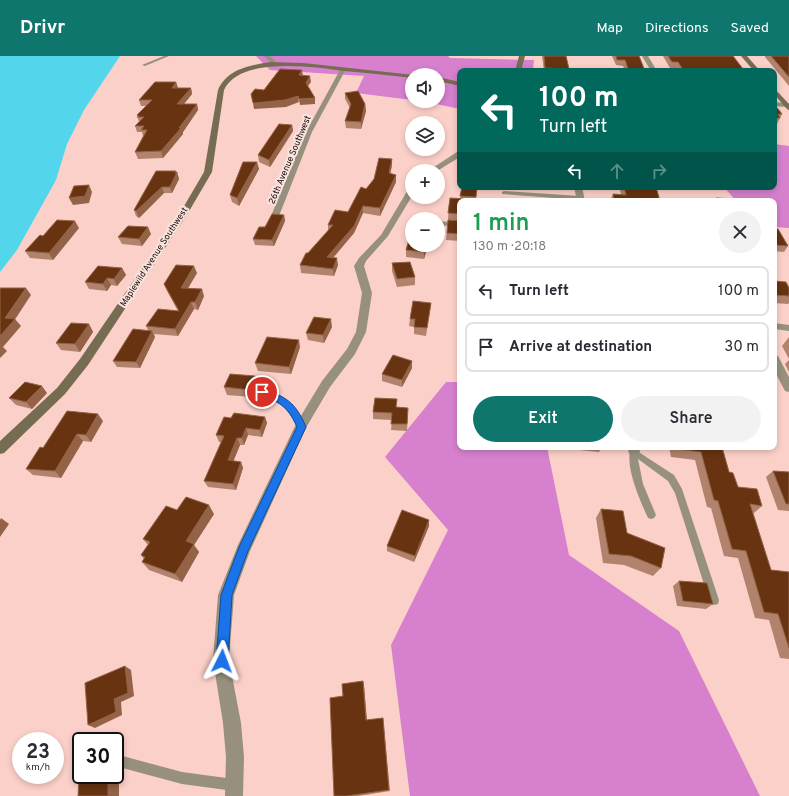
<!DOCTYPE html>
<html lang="en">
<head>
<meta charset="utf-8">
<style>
	body { margin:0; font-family:Overpass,sans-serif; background:#f2f2f3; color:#2b2b33; height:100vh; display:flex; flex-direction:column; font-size:15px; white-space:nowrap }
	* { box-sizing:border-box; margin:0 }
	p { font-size:13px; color:#7c7c81 }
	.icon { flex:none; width:22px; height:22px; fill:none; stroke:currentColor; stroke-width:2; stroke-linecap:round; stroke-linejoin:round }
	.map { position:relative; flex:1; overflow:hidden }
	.panel { position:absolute; left:457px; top:142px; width:320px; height:252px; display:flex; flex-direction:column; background:#fff; border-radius:8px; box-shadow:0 2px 6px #0003 }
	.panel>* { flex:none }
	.guide { position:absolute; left:457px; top:12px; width:320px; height:122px; border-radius:8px; box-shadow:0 2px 6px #0003; background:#00695c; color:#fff; overflow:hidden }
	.buttons { position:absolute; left:405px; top:12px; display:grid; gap:8px }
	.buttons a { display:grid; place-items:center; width:40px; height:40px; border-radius:50%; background:#fff; box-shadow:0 2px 6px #0003; font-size:20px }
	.speed { position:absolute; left:12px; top:676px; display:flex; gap:8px; font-size:20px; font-weight:700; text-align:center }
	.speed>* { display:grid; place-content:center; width:52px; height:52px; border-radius:50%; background:#fff; box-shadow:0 2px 6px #0003; line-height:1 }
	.speed small { font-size:10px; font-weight:400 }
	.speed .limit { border:2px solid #111; border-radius:6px; background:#fff; color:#111 }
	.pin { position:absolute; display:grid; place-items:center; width:34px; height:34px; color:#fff; margin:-17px; border:2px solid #fff; border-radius:50%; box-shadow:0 1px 4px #0007 }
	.me { position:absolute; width:44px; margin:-22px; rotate:3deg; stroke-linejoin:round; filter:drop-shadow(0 0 3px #0008) }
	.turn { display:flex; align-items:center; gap:14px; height:84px; padding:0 16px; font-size:18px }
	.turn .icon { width:52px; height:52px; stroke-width:2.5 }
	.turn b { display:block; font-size:28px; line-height:34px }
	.lanes { display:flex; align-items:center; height:38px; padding:0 16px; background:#0003; justify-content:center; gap:20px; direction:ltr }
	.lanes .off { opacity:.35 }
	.round { display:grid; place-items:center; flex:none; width:42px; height:42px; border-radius:21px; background:#f2f2f3 }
	.head { display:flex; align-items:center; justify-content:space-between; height:68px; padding:0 16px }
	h1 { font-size:24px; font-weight:600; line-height:30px; color:#1e9e55 }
	.button { display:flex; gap:8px; margin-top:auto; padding:8px 16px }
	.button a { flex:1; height:46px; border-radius:24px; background:#0f766e; color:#fff; font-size:16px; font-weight:600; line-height:46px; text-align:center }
	.button a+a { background:#f2f2f3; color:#2b2b33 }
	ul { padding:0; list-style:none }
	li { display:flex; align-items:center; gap:12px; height:50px; margin:0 8px 6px; padding:0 8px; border:2px solid #e1e1e2; border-radius:8px }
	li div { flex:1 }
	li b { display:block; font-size:15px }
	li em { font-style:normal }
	header { display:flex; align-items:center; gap:24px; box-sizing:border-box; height:56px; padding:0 20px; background:#0f766e; color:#fff }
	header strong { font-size:19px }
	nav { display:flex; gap:22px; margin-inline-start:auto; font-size:14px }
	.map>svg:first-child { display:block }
	.forest { fill:#d680ce }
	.water { fill:#53d6ec }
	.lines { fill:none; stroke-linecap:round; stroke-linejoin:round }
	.lane { fill:#97907e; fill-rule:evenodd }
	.street { fill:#97907e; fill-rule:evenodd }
	.secondary { fill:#766c51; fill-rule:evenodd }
	.wall { fill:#b1826c }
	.shaded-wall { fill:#936247 }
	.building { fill:#673310; stroke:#936247 }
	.route { fill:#1a73e8; stroke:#114b97 }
	.labels { text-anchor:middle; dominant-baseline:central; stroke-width:4; stroke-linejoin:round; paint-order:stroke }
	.far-street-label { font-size:9px; fill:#190806; stroke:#f9e3df }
</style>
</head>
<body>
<header>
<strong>Drivr</strong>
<nav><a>Map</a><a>Directions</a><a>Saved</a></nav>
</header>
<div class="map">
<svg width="789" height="740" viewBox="0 0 789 740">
	<rect width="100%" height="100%" fill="#fbd0c8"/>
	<g class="forest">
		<polygon points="256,0 448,0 450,2 534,4 533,13 535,15 460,15 460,53 422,45 438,45 438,19 412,19 412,44 356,37 364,20 270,14"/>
		<polygon points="774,88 789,90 789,172 774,171 774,145 736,145 724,131 774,131"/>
		<polygon points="446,326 460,326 460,391 547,391 569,499 679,575 760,740 410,740 391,589 448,474 385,401"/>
	</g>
	<polygon class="water" points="0,0 120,0 84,54 67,88 56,124 17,194 0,216"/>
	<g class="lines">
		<g class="lane">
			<polygon points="164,0 169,0 145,10 142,9"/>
			<polygon points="504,135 580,140 583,142 580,144 502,138 502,136"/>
			<polygon points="438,165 460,167 460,171 438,169"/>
			<path d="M262 333C285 341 295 349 305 371L304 373H298C287 351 282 347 259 338L258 336 259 334Z"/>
			<path d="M634 393 674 419 682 433 719 544 718 548 714 549 710 548 709 544 675 437 668 425 638 403 643 428 656 459 654 462 651 463 648 462C641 447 624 409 631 394Z"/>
			<polygon points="115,698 182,716 234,723 238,725 240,729 238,733 234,735 182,728 115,710"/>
		</g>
		<g class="street">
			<polygon points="264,0 270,0 278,8 273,9"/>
			<polygon points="642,0 648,0 657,15 651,15"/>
			<polygon points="341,12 346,13 312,76 279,160 275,162 272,162 271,160 306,76"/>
			<polygon points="774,46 786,47 789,49 786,51 774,50"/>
			<polygon points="457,96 460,96 460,101 437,115 428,115"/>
			<polygon points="574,131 582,131 585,145 577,145"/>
			<polygon points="409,132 412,132 412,140 388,180 366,205 364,210 372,237 366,276 355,298 330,331 307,370 250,495 234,539 229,604 241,667 244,701 243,740 225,740 226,701 223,667 213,604 218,539 238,489 296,368 322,325 347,293 356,276 362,237 354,210 359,202 381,179"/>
			<polygon points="774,267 789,269 789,275 774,273"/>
			<polygon points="774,299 778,300 789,321 789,336 785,335 774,314"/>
			<polygon points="627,391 639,391 640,396 638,400 634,401 630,400"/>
		</g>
		<g class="secondary">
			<polygon points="519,0 525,0 522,11 524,15 518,15 516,11"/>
			<polygon points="741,0 747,0 760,15 754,15"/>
			<path d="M271 6 303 7 414 19H412V22C389 19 367 17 344 15 314 11 239 0 224 34L212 116 188 157 88 309 65 338 4 397 0 398V385L57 332 80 303 180 157 204 116 218 34C227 13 250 9 271 6Z"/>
			<polygon points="438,21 460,26 460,30 438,25"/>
			<polygon points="774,32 789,48 789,54 787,53 774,38"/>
		</g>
	</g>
	<g class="wall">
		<polygon points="542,0 566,0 569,13 569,15 544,15"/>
		<polygon points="612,0 639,0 645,15 625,15 623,10 616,9"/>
		<polygon points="663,0 733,0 743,13 748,15 678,15 676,12 670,12"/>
		<polygon points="765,0 789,0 789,30 765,1"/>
		<polygon points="176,26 178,32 191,32 192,38 184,48 197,48 198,54 183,76 183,78 163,102 138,103 135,96 143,80 142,76 137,76 135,70 139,66 137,59 146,50 141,50 139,44"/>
		<polygon points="345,37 365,48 366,55 361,73 346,72 345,65 350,52 345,43"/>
		<polygon points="774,48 782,58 777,68 774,68"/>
		<polygon points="292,69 293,75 270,111 259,106 258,99"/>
		<polygon points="257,106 259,113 239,150 232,146 230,139"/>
		<polygon points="392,109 390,118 396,119 396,126 380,160 363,157 354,177 333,201 338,209 334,220 301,217 300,209 308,197 328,175 328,169 348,156 366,133"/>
		<polygon points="176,115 176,116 177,116 179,123 172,137 164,137 139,162 136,160 134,154"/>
		<polygon points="462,131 476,141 476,145 460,145 460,185 446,184 450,142 460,143"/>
		<polygon points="619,131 656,131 660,145 610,145 613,138 621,138"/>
		<polygon points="284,159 285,165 274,190 255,189 253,183 265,171"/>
		<polygon points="79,172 53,204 30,202 25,195 43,180"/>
		<polygon points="774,172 788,190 784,196 774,195"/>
		<polygon points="151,178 142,190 122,188 118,181"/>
		<polygon points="412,189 428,189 424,203 406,201 406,194"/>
		<polygon points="392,207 415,221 415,229 397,231 392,215"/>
		<polygon points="122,212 126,219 117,230 111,229 107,235 89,233 85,226"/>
		<polygon points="197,217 188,232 204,240 198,254 194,253 178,280 154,278 155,281 140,312 117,311 113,305 148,274 146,270 178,255 167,235 164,228"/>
		<polygon points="774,225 789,232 789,247 788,248 774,247"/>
		<polygon points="431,247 426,280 414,278 414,271 409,270 410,263"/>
		<polygon points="89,268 93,276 80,296 61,294 56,287"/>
		<polygon points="332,271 324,287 308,284 306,277"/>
		<polygon points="789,281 789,303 782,290"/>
		<polygon points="300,291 291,318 258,315 255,307"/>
		<polygon points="789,304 789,316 785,308"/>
		<polygon points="412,305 412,312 402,331 382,325 382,318"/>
		<polygon points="257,328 252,341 227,339 224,331"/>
		<polygon points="47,337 32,353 16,349 9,342"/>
		<polygon points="397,351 408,359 407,375 391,374 392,364 373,363 373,356"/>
		<polygon points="265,361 267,367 262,381 248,379 244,389 240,389 233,405 241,406 243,412 236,434 208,431 204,425 221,386 219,386 216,379 231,362"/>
		<polygon points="103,365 91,386 83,385 61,422 33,419 26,413 43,392"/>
		<polygon points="569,391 602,391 599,396 569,393"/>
		<polygon points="669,391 722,391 729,416 738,431 762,450 754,457 753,457 771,514 789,516 789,603 780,602 769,564 755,562 738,502 724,500 711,452 707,451 695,404 671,401"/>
		<polygon points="773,415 789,416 789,455 778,454 766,421"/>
		<polygon points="601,453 627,477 661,512 653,520 624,509 603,507 596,462"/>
		<polygon points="177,454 214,458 194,489 199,496 182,526 149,514 142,506 144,503 141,499 148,489 143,483"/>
		<polygon points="429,470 414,506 387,495 387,490"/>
		<polygon points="679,525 713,548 706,553 677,550 673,530"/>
		<polygon points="363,625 364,630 367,664 383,662 390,735 358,740 334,740 343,640"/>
	</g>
	<g class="shaded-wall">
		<polygon points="302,14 303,20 299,19"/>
		<polygon points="310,20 311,26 306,33 306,27"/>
		<polygon points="176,26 178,32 172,32"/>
		<polygon points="191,32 192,38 179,54 177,48"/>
		<polygon points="298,40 299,46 286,51 254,53 253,47"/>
		<polygon points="315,42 315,48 300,49 299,43"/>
		<polygon points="197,48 198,54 183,76 183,78 163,102 161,95"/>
		<polygon points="365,48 366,55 361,73 361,66"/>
		<polygon points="292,69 293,75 270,111 269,104"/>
		<polygon points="392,103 392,109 389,124 389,117"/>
		<polygon points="257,106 259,113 239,150 237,142"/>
		<polygon points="176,115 176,118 177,116 179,123 172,137 170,131"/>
		<polygon points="396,119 396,126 380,160 380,152"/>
		<polygon points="89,129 92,136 89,147 73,149 69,142"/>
		<polygon points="162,131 164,137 139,162 136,155"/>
		<polygon points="363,150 363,157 354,177 328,208 327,201"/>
		<polygon points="284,159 285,165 274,190 272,184"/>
		<polygon points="75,165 79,172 53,204 49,197"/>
		<polygon points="148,171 151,178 142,190 139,183"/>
		<polygon points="426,189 428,189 424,203 424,196"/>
		<polygon points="337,202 338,209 334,220 333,213"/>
		<polygon points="194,210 197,217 184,239 181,232"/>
		<polygon points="122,212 126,219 117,230 114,223"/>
		<polygon points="107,222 111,229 107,235 103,228"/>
		<polygon points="26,232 31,239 14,265 15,263 21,270 3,291 7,295 0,302 0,280 5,262"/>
		<polygon points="202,233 204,240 198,254 195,246"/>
		<polygon points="191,246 194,253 178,280 175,273"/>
		<polygon points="331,263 332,271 324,287 323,279"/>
		<polygon points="89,268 93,276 80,296 75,288"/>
		<polygon points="152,275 155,281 140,312 136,306"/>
		<polygon points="299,284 300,291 291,318 289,311"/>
		<polygon points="412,305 412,312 402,331 402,324"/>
		<polygon points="255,320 257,328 252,341 250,334"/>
		<polygon points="42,330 47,337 32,353 26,346"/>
		<polygon points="98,358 103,365 91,386 86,379"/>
		<polygon points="265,361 267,367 262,381 260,374"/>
		<polygon points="246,372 248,379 244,389 242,382"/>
		<polygon points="77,378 83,385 61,422 55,415"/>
		<polygon points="237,382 240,389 231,411 228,404"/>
		<polygon points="241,406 243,412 236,434 233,428"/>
		<polygon points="209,449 214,458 194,489 199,496 182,526 175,518 186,485"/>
		<polygon points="1,462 9,468 0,481 0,464"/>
		<polygon points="429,464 429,470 414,506 415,500"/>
		<polygon points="125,610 131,614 134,640 121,646 122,659 95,672 88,669 114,643"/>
		<polygon points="363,625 364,630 367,668 366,664"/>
		<polygon points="115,714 119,715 119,740 108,740 108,719 115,719"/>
	</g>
	<g class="building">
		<polygon points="544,0 566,0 569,13 545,12"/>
		<polygon points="616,0 639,0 645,15 629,15 625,4 617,4"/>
		<polygon points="668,0 733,0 743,13 747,13 748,15 684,15 678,6 672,6"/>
		<polygon points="771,0 789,0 789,21"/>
		<polygon points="280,13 302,14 299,19 310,20 306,27 315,42 299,43 298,40 285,44 253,47 251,38 255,33 264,34"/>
		<polygon points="155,26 176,26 172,32 191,32 177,48 197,48 179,72 181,72 161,95 135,96 147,74 141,74 144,70 135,70 144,61 137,61 139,60 137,59 152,44 139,44"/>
		<polygon points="358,35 365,48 361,66 345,65 351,48 345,37"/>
		<polygon points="774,48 782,58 778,58 780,62 774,62"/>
		<polygon points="279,68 292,69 269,104 258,99"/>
		<polygon points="379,102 392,103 389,117 396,119 380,152 363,150 354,170 327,201 337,202 333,213 300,209 306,197 308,197 333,169 328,169 335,154 348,156 361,131 366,133 374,123"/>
		<polygon points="243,106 257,106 237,142 230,139"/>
		<polygon points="156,115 176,115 175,117 177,116 170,131 162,131 136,155 134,154"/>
		<polygon points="89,129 85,140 69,142 74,130"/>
		<polygon points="462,131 477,131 476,141 460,140"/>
		<polygon points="624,131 656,131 660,145 614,145 613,138 626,139"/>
		<polygon points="450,142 467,143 467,145 460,145 460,158 448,157"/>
		<polygon points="716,142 732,143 733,145 717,145"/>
		<polygon points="272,158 284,159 272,184 253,183 259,171 265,171"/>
		<polygon points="57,164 75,165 49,197 25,195 40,179 43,180"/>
		<polygon points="448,164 460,165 460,178 447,177"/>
		<polygon points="128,170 148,171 139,183 118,181"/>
		<polygon points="774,172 778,173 788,190 774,189"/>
		<polygon points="410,180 412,181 412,189 426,189 424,196 406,194"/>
		<polygon points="410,206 415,221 397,223 392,207"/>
		<polygon points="176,209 194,210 181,232 202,233 195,246 191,246 175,273 146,270 158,253 179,255 164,228"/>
		<polygon points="98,210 122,212 114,223 107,222 103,228 85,226"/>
		<polygon points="774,225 786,226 789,232 789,240 774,239"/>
		<polygon points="0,232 26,232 5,262 15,263 0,280"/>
		<polygon points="413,245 431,247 427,272 414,271 415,263 410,263"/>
		<polygon points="314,261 331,263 323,279 306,277"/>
		<polygon points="71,267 89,268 75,288 56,287"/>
		<polygon points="133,273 152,275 136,306 113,305"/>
		<polygon points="267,281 299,284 289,311 255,307"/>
		<polygon points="393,299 412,305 402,324 382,318"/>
		<polygon points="230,318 255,320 250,334 224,331"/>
		<polygon points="25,326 42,330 26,346 9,342"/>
		<polygon points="375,342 397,343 396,351 408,352 407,368 391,368 392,357 373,356"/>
		<polygon points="67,355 98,358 86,379 77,378 55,415 26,413 40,391 43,392"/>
		<polygon points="234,357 265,361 260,374 246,372 242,382 237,382 228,404 241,406 233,428 204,425 224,380 216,379 224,361 231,362"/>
		<polygon points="677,391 722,391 729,416 733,417 738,431 757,433 762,450 750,448 771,514 789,516 789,592 778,558 764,556 746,495 732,493 718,445 714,444 701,396 677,393"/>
		<polygon points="773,415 789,416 789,448 786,448"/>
		<polygon points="186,441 209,449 186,485 194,488 175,518 142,506 145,501 141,499 150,486 143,483 166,450 177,454"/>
		<polygon points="601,453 623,455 627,477 665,492 661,512 631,500 609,498"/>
		<polygon points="402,454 429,464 415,500 387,490"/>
		<polygon points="679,525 707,527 713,548 683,545"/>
		<polygon points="125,610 128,637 114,643 116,656 88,669 85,627"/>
		<polygon points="363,625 366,664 383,662 389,734 346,740 334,740 330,642 343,640 342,628"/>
		<polygon points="87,719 108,719 108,740 78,740 79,722"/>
	</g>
	<path class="route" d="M262 333C286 340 296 347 306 371L248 495 232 539 228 605 226 610 222 612 217 610 216 605 221 539 239 491 297 371C288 350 279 346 259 338L258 336Z"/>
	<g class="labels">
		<g class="far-street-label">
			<text transform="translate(290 104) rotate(-67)">26th Avenue Southwest</text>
			<text transform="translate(154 201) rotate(-57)">Maplewild Avenue Southwest</text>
		</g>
	</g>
</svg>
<div class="buttons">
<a><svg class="icon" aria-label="sound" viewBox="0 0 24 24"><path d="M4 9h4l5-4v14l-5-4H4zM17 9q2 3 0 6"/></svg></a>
<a><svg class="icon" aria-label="layers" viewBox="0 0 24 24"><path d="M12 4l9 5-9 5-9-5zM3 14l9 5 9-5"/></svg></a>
<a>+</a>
<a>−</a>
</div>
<div class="speed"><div>23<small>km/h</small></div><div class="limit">30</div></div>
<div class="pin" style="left:262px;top:336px;background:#d93025"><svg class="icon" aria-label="arrive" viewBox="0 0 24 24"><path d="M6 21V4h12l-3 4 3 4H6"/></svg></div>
<svg class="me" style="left:222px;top:605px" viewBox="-20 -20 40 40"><path d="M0-17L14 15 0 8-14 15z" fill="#1a73e8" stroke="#fff" stroke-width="4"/></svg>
<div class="guide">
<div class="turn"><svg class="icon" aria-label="left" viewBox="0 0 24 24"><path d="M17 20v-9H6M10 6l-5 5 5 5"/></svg><div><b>100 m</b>Turn left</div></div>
<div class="lanes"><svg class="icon" aria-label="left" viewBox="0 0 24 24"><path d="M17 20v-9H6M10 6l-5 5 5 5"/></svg><svg class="icon off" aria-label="ahead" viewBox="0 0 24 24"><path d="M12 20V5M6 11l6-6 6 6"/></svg><svg class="icon off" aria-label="right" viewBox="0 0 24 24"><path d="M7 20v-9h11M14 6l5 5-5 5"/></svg></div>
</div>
<section class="panel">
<div class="head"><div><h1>1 min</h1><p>130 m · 20:18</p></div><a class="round"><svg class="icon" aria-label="close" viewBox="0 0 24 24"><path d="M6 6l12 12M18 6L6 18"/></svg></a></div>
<ul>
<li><svg class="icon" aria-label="left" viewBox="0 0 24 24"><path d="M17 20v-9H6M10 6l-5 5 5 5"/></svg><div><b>Turn left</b></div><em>100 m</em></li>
<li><svg class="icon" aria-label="arrive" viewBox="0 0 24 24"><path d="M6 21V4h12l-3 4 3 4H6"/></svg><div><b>Arrive at destination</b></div><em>30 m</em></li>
</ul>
<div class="button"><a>Exit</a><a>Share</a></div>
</section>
</div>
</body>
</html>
